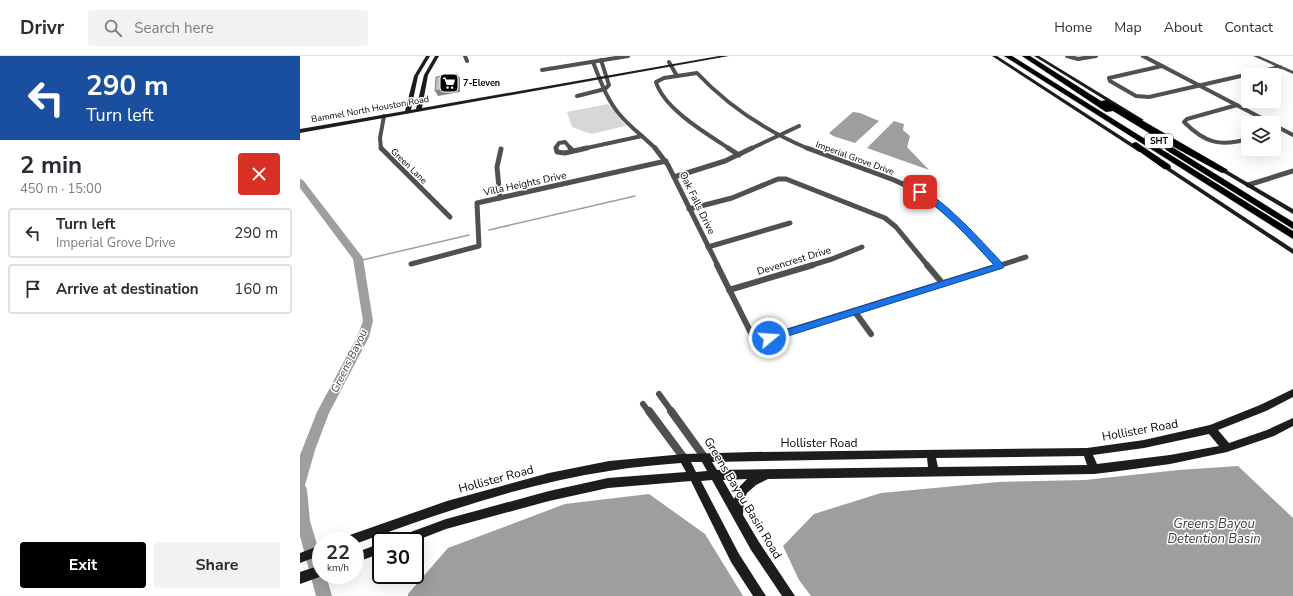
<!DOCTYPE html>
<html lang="en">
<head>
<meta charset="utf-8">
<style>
	body { margin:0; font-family:"Nunito Sans",sans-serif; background:#f2f2f3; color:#2b2b33; height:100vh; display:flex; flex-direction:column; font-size:15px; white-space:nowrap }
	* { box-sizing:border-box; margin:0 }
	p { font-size:13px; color:#7c7c81 }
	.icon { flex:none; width:22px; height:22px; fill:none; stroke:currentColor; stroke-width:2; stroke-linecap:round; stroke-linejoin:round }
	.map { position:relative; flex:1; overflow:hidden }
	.panel { display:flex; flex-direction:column; background:#fff; width:300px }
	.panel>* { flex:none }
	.top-card { background:#1a4fa0; color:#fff; overflow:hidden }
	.tools { position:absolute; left:941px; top:12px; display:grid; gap:8px }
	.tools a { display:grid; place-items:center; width:40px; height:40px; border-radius:4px; background:#fff; box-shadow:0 4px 16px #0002; font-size:20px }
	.speed { position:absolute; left:12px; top:476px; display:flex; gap:8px; font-size:20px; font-weight:700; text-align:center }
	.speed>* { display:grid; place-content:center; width:52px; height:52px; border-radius:50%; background:#fff; box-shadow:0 4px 16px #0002; line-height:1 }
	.speed small { font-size:10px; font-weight:400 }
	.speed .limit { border:2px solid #111; border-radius:6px; background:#fff; color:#111 }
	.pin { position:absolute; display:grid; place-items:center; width:34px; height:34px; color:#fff; margin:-17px; border-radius:8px; box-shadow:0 2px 6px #0006 }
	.me { position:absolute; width:44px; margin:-22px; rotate:72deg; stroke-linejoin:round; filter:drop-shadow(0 0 3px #0008) }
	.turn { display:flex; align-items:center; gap:14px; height:84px; padding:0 20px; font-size:18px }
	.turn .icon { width:52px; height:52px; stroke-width:2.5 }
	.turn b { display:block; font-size:28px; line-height:34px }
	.round { display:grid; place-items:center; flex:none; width:42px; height:42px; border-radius:4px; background:#f2f2f3 }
	.head { display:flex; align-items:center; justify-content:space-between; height:68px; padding:0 20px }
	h1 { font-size:24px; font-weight:700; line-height:30px }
	.cta { display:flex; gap:8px; margin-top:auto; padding:8px 20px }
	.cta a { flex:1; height:46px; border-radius:4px; background:#000; color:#fff; font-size:16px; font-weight:700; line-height:46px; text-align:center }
	.cta a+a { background:#f2f2f3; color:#2b2b33 }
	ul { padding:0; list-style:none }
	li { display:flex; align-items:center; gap:12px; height:50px; margin:0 8px 6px; padding:0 12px; border:2px solid #e1e1e2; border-radius:4px }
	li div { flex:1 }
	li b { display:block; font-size:15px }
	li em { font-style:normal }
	header { display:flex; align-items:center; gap:24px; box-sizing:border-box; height:56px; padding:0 20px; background:#fff; border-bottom:1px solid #e1e1e2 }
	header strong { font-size:19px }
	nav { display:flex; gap:22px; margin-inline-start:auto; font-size:14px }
	.search { width:280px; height:36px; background:#f2f2f3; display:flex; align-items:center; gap:10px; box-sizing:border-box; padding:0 14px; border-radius:4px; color:#7c7c81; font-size:15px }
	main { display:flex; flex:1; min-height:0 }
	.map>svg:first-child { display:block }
	.green { fill:#d7d7d7 }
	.water { fill:#9e9e9e }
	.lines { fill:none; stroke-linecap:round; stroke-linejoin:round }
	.stream { stroke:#9e9e9e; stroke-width:1.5 }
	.river { fill:#9e9e9e; fill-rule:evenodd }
	.motorway-casing { stroke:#dbdbdb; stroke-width:1 }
	.minor-far3 { stroke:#505050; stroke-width:4 }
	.minor-far2 { stroke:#505050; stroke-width:5 }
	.minor-far1 { stroke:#505050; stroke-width:6 }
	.minor { stroke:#505050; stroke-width:8 }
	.tertiary { fill:#505050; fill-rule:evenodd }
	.secondary { fill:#1d1d1d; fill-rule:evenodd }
	.motorway { fill:#000; fill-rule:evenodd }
	.shaded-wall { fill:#868686 }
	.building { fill:#c0c0c0; stroke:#868686 }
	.route { fill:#1a73e8; stroke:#114b97 }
	.labels { text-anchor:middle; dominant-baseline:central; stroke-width:3; stroke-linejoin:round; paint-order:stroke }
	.far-poi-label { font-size:9px; font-weight:bold; fill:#000; stroke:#fff; text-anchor:start }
	.far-street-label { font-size:9px; fill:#000; stroke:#fff }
	.shield { fill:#fff; stroke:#4c4c4c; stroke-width:1 }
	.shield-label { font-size:9px; font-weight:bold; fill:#000 }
	.street-label { font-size:10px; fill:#000; stroke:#fff }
	.water-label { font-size:11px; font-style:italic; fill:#3f3f3f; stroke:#fff }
	.near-street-label { font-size:12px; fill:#000; stroke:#fff }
	.near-water-label { font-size:13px; font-style:italic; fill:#3f3f3f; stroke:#fff }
</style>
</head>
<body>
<header>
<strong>Drivr</strong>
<div class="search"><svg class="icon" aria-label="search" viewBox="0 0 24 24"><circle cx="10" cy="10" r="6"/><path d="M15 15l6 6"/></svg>Search here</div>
<nav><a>Home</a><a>Map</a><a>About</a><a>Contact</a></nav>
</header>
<main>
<section class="panel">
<div class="top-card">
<div class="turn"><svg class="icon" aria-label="left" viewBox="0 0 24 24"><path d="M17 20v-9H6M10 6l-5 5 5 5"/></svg><div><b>290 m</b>Turn left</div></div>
</div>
<div class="head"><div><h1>2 min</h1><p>450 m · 15:00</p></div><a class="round" style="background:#d93025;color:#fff"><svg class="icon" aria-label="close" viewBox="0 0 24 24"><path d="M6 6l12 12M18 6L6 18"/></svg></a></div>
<ul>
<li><svg class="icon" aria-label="left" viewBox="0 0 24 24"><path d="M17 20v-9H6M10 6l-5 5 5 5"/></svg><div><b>Turn left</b><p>Imperial Grove Drive</p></div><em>290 m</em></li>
<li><svg class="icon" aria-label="arrive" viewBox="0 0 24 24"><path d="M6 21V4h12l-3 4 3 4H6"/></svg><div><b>Arrive at destination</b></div><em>160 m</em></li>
</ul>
<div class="cta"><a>Exit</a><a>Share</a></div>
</section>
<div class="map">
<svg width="993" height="540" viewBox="0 0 993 540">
	<rect width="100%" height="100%" fill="#fff"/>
	<polygon class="green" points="308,48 326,70 291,78 272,71 267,56"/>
	<g class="water">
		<polygon points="553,56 560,57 579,65 555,87 533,80 529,77"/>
		<polygon points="594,65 604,68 603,74 610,80 607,91 629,114 567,92"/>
		<polygon points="938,410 993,462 993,540 511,540 499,524 483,490 514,458 581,437 698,426 785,424 879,414"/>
		<polygon points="349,438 405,478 443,540 108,540 108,538 148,492 265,448"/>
	</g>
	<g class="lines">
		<g class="stream">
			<polyline points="189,174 335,140"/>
			<polyline points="58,205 169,179"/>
		</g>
		<polygon class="river" points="0,123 3,124 63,202 73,265 69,281 29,357 15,394 5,429 7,434 10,465 21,502 21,519 26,519 32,540 16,540 0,480 0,399 17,356 57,281 63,265 53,203 0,132"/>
		<g class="motorway-casing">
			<g id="motorway">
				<polygon points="704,0 712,0 993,175 993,183"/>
				<polygon points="722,0 730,0 801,45 807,44 928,114 923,117 920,116 859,83 813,55 806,56"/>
				<polygon points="836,86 870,109 871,111 870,113 864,113 833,91 832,89 833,87"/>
				<polygon points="869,89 993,166 993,173 866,94 865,92 866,90"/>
			</g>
		</g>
		<g class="minor-far3">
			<polyline points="165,0 167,5"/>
			<polyline points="767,0 778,3 796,0"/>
			<polyline points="843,0 971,67"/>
			<polyline points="301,4 309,29 305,33"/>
			<path d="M293 6C300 24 307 44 320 59 330 71 344 81 356 93"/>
			<polyline points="369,6 377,20"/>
			<polyline points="862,10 809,22 810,25 836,40 849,41 980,11"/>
			<polyline points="242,14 328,0"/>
			<polyline points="277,40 305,33"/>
			<path d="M937 49 887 63 884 66C905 87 920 91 948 83"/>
			<polyline points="974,69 993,79"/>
			<polyline points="81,93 80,82 84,60"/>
			<polyline points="256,93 256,91 259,87 265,86 271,93"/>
			<polyline points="282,93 342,80"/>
			<path d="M430 93C407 78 364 53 356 26L364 22 397 17C429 51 466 75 509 93"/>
			<polyline points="450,93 499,70"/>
		</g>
		<g class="minor-far2">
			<polyline points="81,92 150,161"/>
			<polyline points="256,92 257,96 265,97 287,92"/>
			<polyline points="270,92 272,94"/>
			<polyline points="355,92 368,109 418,210"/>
			<polyline points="428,92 439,99"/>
			<polyline points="507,92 594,124 620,136 653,161 700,210"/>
			<polyline points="374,121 425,105 452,92"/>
			<polyline points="948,129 993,115"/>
			<polyline points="200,142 197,111 201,93"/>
			<polyline points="389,153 432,142 478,123 486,123 585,162 596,171 628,210"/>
			<polyline points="408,191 490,167"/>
			<polyline points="111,208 179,190 177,147 366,105"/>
			<polyline points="509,210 532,203 562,191"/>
			<polyline points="698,210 726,201"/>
		</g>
		<g class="minor-far1">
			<polyline points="417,209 453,281 460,284 701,209"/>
			<polyline points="627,209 643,228"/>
			<polyline points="699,209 700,210"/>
			<polyline points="429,234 513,209"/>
			<polyline points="555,256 571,278"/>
			<polyline points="359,338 372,356"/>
			<polyline points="343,348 349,356"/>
		</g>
		<g class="minor">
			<polyline points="349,355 384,402"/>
			<polyline points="371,355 405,402"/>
		</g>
		<polygon class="tertiary" points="953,0 959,0 993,15 993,18"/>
		<g class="secondary">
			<polygon points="126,0 130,0 118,20 111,54 116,53 124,19 135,0 139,0 128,19 122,52 419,0 429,0 0,77 0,73 105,55 114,20"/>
			<polygon points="692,0 697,0 844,95 839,96"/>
			<polygon points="734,0 739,0 844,64 839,65"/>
			<polygon points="861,106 993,193 993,198 859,109 859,107"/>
			<polygon points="916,108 993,153 993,158 914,111 914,109"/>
			<path d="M993 333V341L966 355 918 374 929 387 967 374 993 362V370L974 380 927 396 870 408 819 415 794 418 468 423 456 429 447 437 444 444 443 459 459 486 495 540H482L451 494 412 424 401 425 439 498 466 540H453L431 506 391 425 308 432 249 445 146 473 115 485H96L97 481 146 463 249 435 308 422 386 416 381 407C357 409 333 411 309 415 222 428 138 458 55 488V485H42L43 481 47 480 147 445 249 417 309 405 384 398 452 396 787 392 844 384 910 369 960 349ZM909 378 919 390 870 399 797 408 793 399 844 392ZM784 400 787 409 638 411 636 402ZM627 402 628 411 417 414 412 406ZM391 406H402L407 415 396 416ZM447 423 440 430 434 443 423 424Z"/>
			<polygon points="81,487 81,497 55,507 55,497"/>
			<polygon points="21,489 21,499 0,507 0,497"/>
			<polygon points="21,509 21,519 25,519 0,528 0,516"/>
		</g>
		<use href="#motorway" class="motorway"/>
	</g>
	<polygon class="shaded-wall" points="157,18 160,22 160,36 138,40 135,35"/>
	<polygon class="building" points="157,18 158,31 135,35 136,21"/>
	<path class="route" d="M617 134C634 131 690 194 703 208L704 210 703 212 469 286 466 285 464 282 466 280 694 209C670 183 647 157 617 137Z"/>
	<defs>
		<g id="supermarket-square" transform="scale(1)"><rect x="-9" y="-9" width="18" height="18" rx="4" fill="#000" stroke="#fff"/><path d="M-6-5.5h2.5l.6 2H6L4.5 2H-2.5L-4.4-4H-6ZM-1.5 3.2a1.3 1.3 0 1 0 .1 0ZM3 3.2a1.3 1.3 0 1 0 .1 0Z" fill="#fff"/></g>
	</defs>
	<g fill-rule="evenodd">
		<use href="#supermarket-square" x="149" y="27"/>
	</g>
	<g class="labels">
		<g class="far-poi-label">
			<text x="163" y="27">7-Eleven</text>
		</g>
		<g class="far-street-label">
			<text transform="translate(70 53) rotate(-10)">Bammel North Houston Road</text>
			<text transform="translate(555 102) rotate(20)">Imperial Grove Drive</text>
			<text transform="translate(109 110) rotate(44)">Green Lane</text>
		</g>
		<rect class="shield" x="845" y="78" width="28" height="14" rx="3"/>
		<g class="shield-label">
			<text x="859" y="85">SHT</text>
		</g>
		<g class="street-label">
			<text transform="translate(225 128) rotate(-12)">Villa Heights Drive</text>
			<text transform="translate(397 147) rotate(64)">Oak Falls Drive</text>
			<text transform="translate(494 205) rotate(-17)">Devencrest Drive</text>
		</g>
		<g class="water-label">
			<text transform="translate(49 305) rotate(-64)">Greens Bayou</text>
		</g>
		<g class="near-street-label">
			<text transform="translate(840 374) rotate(-10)">Hollister Road</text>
			<text x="519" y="387">Hollister Road</text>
			<text transform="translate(196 423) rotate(-15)">Hollister Road</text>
			<text transform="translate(443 442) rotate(59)">Greens Bayou Basin Road</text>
		</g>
		<g class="near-water-label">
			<text x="914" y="468">Greens Bayou<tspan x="914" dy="15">Detention Basin</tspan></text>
		</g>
	</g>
</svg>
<div class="tools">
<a><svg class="icon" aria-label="sound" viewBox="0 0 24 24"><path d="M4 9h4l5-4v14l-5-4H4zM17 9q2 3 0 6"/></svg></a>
<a><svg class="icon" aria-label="layers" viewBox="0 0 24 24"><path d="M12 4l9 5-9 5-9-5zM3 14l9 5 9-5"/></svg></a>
</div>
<div class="speed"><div>22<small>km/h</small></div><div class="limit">30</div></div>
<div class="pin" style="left:620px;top:136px;background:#d93025"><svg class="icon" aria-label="arrive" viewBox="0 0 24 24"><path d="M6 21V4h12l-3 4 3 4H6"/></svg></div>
<svg class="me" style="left:469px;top:282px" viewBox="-20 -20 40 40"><circle r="17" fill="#1a73e8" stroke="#fff" stroke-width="3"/><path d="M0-11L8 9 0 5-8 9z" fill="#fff"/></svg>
</div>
</main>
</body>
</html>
